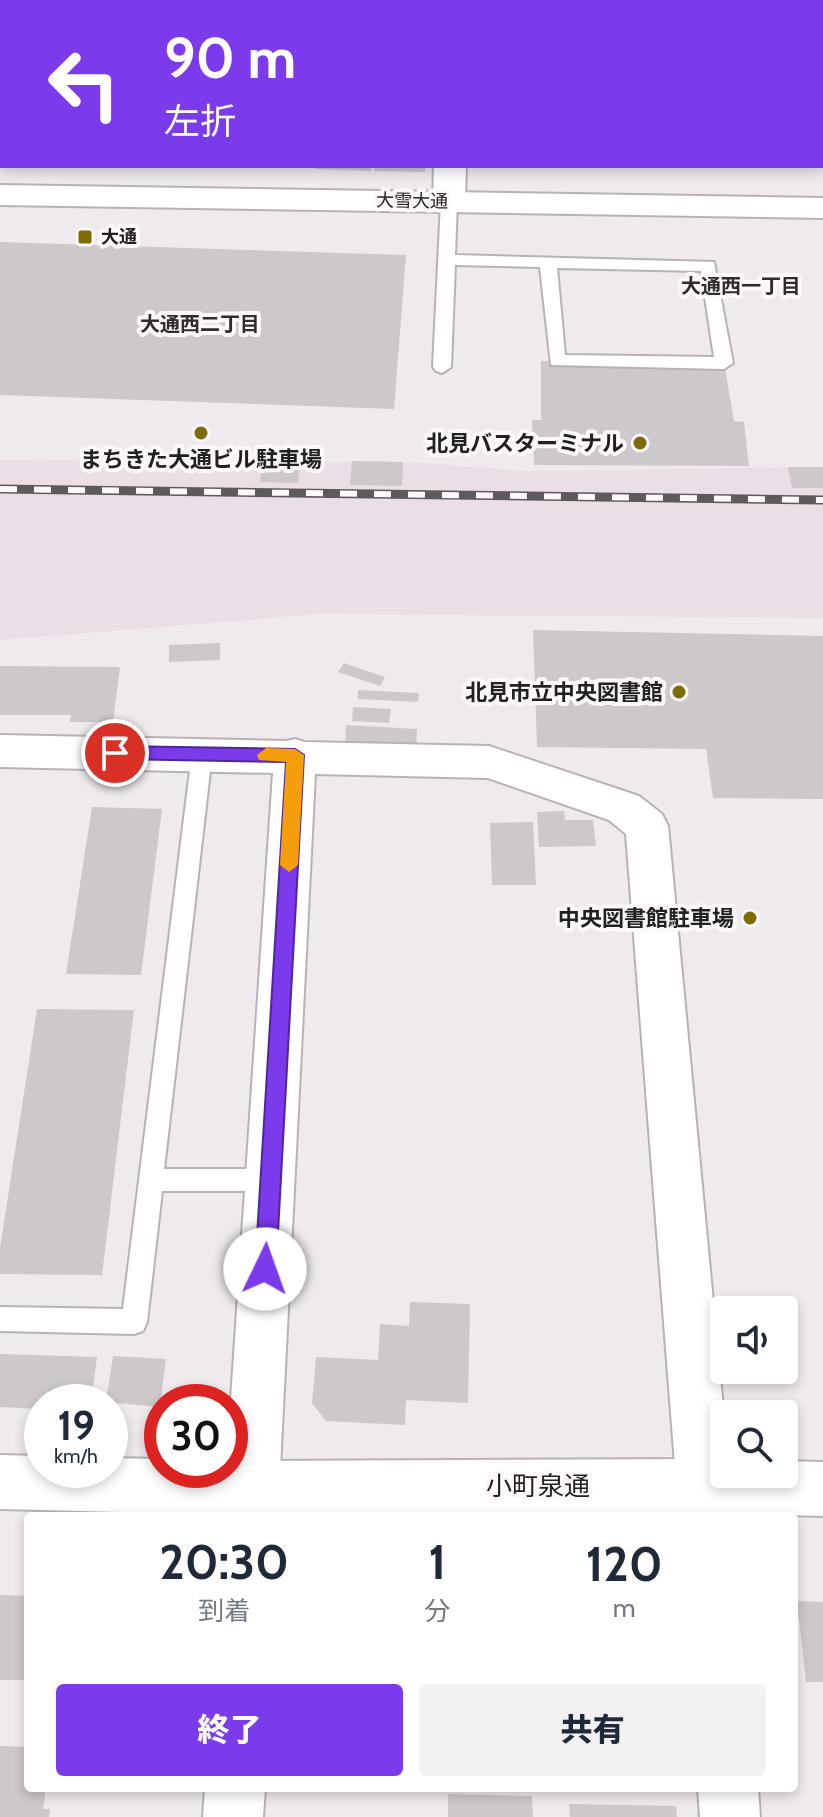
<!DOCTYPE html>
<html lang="ja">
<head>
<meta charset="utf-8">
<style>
	body { margin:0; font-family:Cabin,"Noto Sans JP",sans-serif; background:#f2f2f3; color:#1f2937; height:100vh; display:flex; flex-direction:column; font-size:30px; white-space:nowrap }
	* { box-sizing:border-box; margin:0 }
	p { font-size:26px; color:#747a83 }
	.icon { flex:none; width:44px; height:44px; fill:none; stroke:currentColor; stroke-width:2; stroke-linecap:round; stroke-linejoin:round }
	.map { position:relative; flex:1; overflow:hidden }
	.panel { position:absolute; left:24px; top:1512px; width:774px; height:280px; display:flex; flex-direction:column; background:#fff; border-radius:8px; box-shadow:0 4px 12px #0003 }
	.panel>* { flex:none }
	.guide { position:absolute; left:0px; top:0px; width:824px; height:168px; box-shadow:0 4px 12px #0003; background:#7c3aed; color:#fff; overflow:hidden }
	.controls { position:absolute; left:710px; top:1296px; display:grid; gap:16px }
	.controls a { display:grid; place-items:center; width:88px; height:88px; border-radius:8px; background:#fff; box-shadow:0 4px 12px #0003; font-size:40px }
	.speed { position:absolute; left:24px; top:1384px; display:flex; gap:16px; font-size:40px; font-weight:700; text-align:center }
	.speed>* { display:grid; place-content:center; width:104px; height:104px; border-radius:50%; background:#fff; box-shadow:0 4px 12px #0003; line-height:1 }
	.speed small { font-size:20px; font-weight:400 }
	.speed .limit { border:12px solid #d22; background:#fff; color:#111 }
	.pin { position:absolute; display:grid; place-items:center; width:68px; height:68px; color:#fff; margin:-34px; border:4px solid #fff; border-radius:50%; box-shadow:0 2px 8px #0007 }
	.me { position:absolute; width:88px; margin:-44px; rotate:3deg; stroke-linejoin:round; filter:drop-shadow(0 0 6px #0008) }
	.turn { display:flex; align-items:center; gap:28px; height:168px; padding:0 32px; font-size:36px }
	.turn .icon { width:104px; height:104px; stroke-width:2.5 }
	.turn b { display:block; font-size:56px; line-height:68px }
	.eta { display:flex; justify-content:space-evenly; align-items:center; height:136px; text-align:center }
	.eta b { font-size:48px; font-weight:800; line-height:56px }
	.cta { display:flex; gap:16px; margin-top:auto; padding:16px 32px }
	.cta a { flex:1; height:92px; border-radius:8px; background:#7c3aed; color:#fff; font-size:32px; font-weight:800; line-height:92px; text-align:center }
	.cta a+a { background:#f2f2f3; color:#1f2937 }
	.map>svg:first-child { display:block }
	.built { fill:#eadee7 }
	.building { fill:#cdc8cb }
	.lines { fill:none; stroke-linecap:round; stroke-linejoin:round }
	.lane-casing { stroke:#b8b2b6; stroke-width:4 }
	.street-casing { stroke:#b8b2b6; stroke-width:4 }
	.secondary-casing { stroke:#b8b2b6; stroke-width:4 }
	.primary-casing { stroke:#b8b2b6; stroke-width:4 }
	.highway-casing { stroke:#b8b2b6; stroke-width:4 }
	.lane { fill:#fff; fill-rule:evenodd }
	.street { fill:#fff; fill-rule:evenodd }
	.secondary { fill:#fff; fill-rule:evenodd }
	.primary { fill:#fff; fill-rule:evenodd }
	.highway { fill:#fff; fill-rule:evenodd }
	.rail-casing { stroke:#5d5a5d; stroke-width:9 }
	.rail { stroke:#fcf7fb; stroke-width:6; stroke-dasharray:17; stroke-linecap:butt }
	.route { fill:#7c3aed; stroke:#51269a; stroke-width:2 }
	.slow { fill:#f59e0b }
	.poi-dot { fill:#7e6b04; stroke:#fcf7fb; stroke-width:3 }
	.labels { text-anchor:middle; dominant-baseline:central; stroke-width:8; stroke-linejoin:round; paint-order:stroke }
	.far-street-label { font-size:18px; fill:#222022; stroke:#fcf7fb }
	.far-poi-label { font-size:18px; font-weight:bold; fill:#222022; stroke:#fcf7fb; text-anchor:start }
	.far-neighbourhood-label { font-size:20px; font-weight:bold; fill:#2f2b2e; stroke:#fcf7fb }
	.poi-label { font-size:22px; font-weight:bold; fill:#222022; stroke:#fcf7fb; text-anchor:end }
	.near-street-label { font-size:26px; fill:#222022; stroke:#fcf7fb }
</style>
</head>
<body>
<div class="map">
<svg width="823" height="1817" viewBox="0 0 823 1817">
	<rect width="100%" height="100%" fill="#efeaed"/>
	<polygon class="built" points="0,460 425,463 522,471 823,467 823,618 320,614 0,640"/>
	<g class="building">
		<polygon points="316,166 372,166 371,171 315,169"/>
		<polygon points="375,166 425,166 425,172 374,171"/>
		<polygon points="0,242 406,255 394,409 0,395"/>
		<polygon points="541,361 724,363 734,421 744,422 749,466 534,465 532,420 541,420"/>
		<polygon points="263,459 300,460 298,483 260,482"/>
		<polygon points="352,461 403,462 402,486 350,485"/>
		<polygon points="788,467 823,467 823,488 792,488"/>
		<polygon points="533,630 823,636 823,799 713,798 706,749 537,747"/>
		<polygon points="220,643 220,660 169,662 169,645"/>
		<polygon points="344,663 385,677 380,686 338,672"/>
		<polygon points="0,666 120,667 113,722 70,722 71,715 0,715"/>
		<polygon points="358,690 419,693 418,702 358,699"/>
		<polygon points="353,707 391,709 389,723 352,721"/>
		<polygon points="346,725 417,729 416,749 345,746"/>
		<polygon points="92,807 162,809 141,975 66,974"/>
		<polygon points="564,811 565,820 593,820 596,846 539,847 537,812"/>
		<polygon points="533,822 536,885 492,885 490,823"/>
		<polygon points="37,1009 134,1010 102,1275 0,1274 0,1248"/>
		<polygon points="410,1302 470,1304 468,1403 406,1400 405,1425 326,1421 312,1403 316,1357 378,1360 380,1324 409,1326"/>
		<polygon points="0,1354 97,1357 91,1402 42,1402 42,1409 0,1407"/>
		<polygon points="113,1356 166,1359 160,1407 106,1402"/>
		<polygon points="0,1595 28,1596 28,1680 0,1680"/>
		<polygon points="797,1601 823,1602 823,1682 806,1682"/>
		<polygon points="0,1746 28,1747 28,1788 46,1788 43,1809 50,1809 49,1817 0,1817"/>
		<polygon points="448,1794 532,1796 533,1817 448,1817"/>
		<polygon points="569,1804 676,1806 677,1817 570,1817"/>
	</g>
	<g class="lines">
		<g class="lane-casing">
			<g id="lane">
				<path d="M449 197 457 202 455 255 714 262 733 363 724 369 551 365 540 267 455 265 451 367 442 373 436 371 433 367 441 202ZM557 268 701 271 714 357 565 355Z"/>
				<polygon points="202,746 209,748 212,754 164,1169 270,1169 279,1172 282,1180 279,1188 270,1191 162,1191 147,1322 143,1331 134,1334 0,1331 0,1307 123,1309 192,754 195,748"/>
			</g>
		</g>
		<g class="street-casing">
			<g id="street">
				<rect x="442" y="0" width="28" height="2"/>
				<rect x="0" y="18" width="2" height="18"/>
				<rect x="822" y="26" width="1" height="18"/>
				<polygon points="434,166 466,166 465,202 460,209 449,212 438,209 433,202"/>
				<polygon points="0,735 287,741 295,739 304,742 489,746 639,796 662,814 668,826 724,1418 724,1474 729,1474 733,1516 679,1516 626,834 609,820 488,778 315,774 279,1488 271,1507 252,1515 233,1507 225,1488 226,1470 230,1470 230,1414 273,773 0,767"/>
				<polygon points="698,1788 758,1788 760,1817 700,1817"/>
			</g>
		</g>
		<g class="secondary-casing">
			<polygon id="secondary" points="704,1459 724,1460 724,1474 784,1474 784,1461 823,1462 823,1516 704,1513 252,1515 233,1507 225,1488 233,1469 252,1461"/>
		</g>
		<g class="primary-casing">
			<g id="primary">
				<polygon points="0,1455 42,1456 42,1470 110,1470 110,1458 162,1459 162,1470 230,1470 230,1461 252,1461 271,1469 279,1488 278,1516 0,1509"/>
				<polygon points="205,1788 265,1788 263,1817 203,1817"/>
			</g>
		</g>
		<g class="highway-casing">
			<polygon id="highway" points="0,185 823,198 823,218 0,205"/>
		</g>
		<use href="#lane" class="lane"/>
		<use href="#street" class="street"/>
		<use href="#secondary" class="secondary"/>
		<use href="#primary" class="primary"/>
		<use href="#highway" class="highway"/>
		<g class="rail-casing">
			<polyline id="rail" points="0,489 823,500"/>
		</g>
		<use href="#rail" class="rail"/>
	</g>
	<polygon class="route" points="115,746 295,749 304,755 276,1269 273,1276 265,1279 258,1276 255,1269 286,762 115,759 107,753"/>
	<polygon class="slow" points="266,748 295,749 304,755 298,865 289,872 280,865 286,762 259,760 257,755"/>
	<g class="poi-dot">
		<rect x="77" y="229" width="16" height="16" rx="4"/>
		<circle cx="201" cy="433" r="8"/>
		<circle cx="640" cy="443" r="8"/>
		<circle cx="679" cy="692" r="8"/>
		<circle cx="750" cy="918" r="8"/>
	</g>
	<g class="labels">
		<g class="far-street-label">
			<text transform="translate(412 201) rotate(1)">大雪大通</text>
		</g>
		<g class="far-poi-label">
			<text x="101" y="237">大通</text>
		</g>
		<g class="far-neighbourhood-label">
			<text x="741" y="286">大通西一丁目</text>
			<text x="200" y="324">大通西二丁目</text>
		</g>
		<g class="poi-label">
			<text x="624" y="443">北見バスターミナル</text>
			<text x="201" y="459" text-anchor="middle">まちきた大通ビル駐車場</text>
			<text x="663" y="692">北見市立中央図書館</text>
			<text x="734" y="918">中央図書館駐車場</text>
		</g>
		<g class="near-street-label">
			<text x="538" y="1486">小町泉通</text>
		</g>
	</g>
</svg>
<div class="controls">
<a><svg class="icon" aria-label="sound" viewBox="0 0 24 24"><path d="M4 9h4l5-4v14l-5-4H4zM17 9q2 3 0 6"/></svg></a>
<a><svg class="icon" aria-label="search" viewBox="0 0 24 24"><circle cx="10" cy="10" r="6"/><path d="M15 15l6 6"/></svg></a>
</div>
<div class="speed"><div>19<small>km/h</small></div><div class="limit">30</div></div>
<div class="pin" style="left:115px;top:753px;background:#d93025"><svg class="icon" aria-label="arrive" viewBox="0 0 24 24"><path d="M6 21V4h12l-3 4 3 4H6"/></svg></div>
<svg class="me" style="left:265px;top:1269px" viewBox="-20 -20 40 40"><circle r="19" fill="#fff"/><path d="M0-13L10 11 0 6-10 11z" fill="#7c3aed"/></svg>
<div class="guide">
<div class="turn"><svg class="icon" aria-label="left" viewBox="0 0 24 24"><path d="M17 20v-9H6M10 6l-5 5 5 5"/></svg><div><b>90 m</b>左折</div></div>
</div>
<section class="panel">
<div class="eta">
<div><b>20:30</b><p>到着</p></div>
<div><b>1</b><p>分</p></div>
<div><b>120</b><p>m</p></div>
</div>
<div class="cta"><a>終了</a><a>共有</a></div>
</section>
</div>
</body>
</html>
